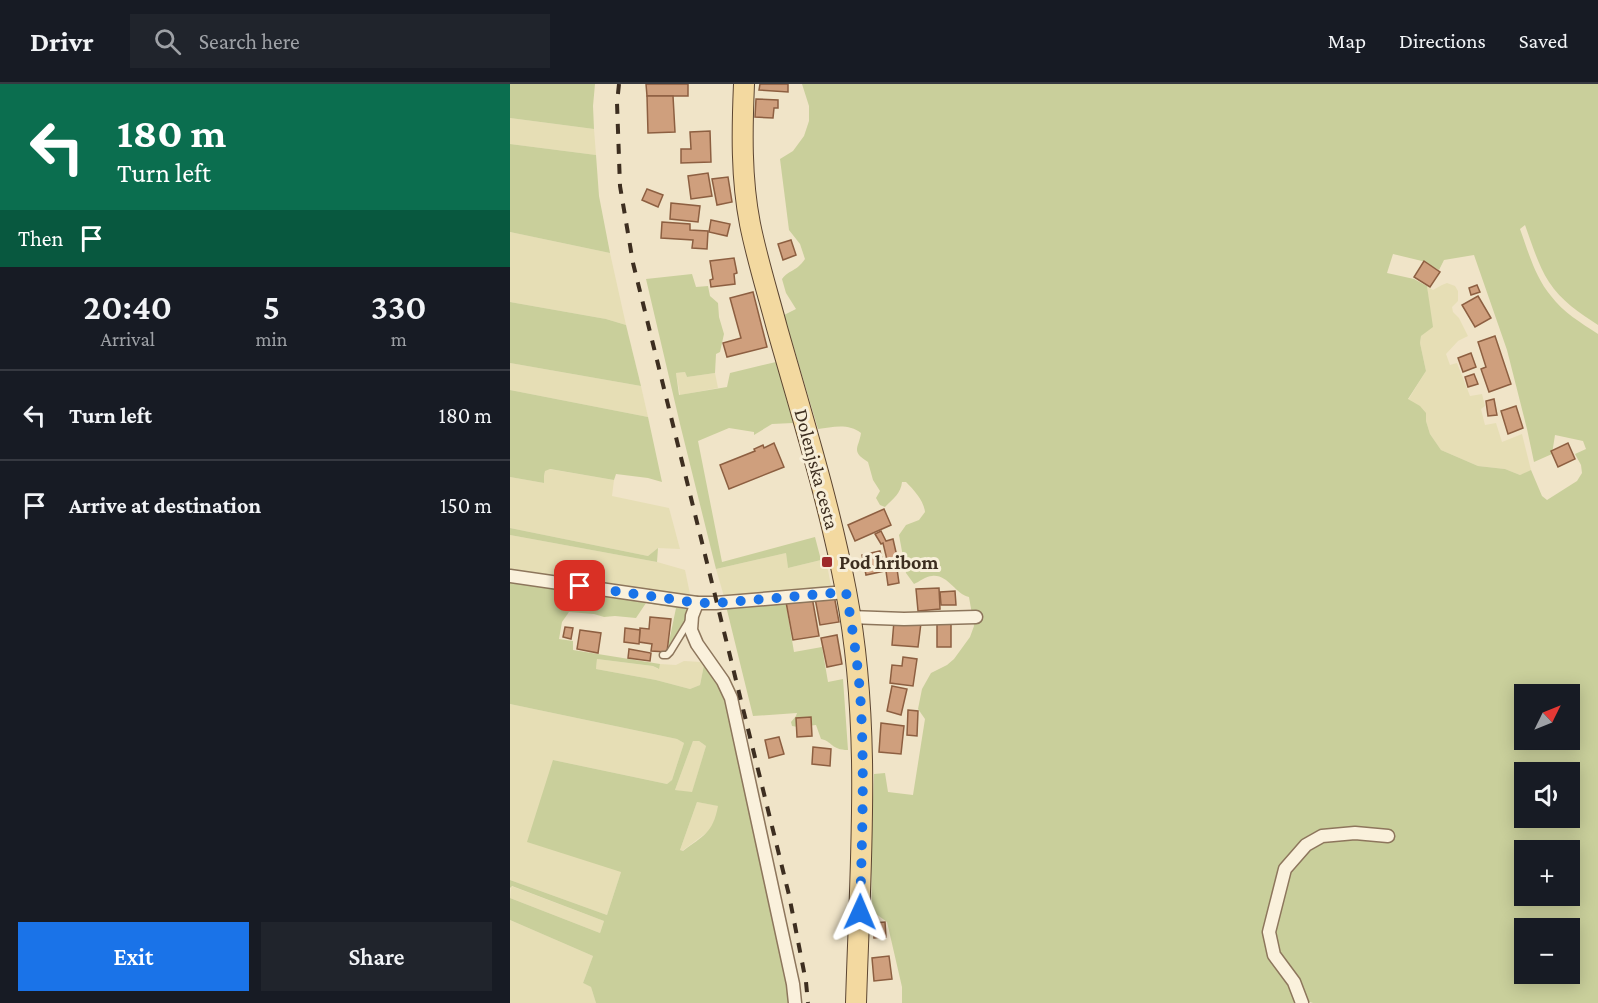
<!DOCTYPE html>
<html lang="en">
<head>
<meta charset="utf-8">
<style>
	body { margin:0; font-family:"Crimson Pro",serif; background:#20242c; color:#f1f3f6; height:100vh; display:flex; flex-direction:column; font-size:22px; white-space:nowrap }
	* { box-sizing:border-box; margin:0 }
	p { font-size:20px; color:#9ea1a6 }
	.icon { flex:none; width:33px; height:33px; fill:none; stroke:currentColor; stroke-width:2; stroke-linecap:round; stroke-linejoin:round }
	.map { position:relative; flex:1; overflow:hidden }
	.panel { display:flex; flex-direction:column; background:#171b24; width:510px }
	.panel>* { flex:none }
	.guide { background:#0b6e4f; color:#fff; overflow:hidden }
	.needle { width:39px; rotate:47deg }
	.fabs { position:absolute; left:1004px; top:600px; display:grid; gap:12px }
	.fabs a { display:grid; place-items:center; width:66px; height:66px; border-radius:0px; background:#171b24; box-shadow:0 3px 15px #0003; font-size:30px }
	.pin { position:absolute; display:grid; place-items:center; width:51px; height:51px; color:#fff; margin:-26px; border-radius:12px; box-shadow:0 3px 9px #0006 }
	.me { position:absolute; width:66px; margin:-33px; rotate:1deg; stroke-linejoin:round; filter:drop-shadow(0 0 4px #0008) }
	.turn { display:flex; align-items:center; gap:21px; height:126px; padding:0 18px; font-size:27px }
	.turn .icon { width:78px; height:78px; stroke-width:2.5 }
	.turn b { display:block; font-size:42px; line-height:51px }
	.then { display:flex; align-items:center; height:57px; padding:0 18px; background:#0003; gap:12px; font-size:22px }
	.eta { display:flex; justify-content:space-evenly; align-items:center; height:102px; text-align:center }
	.eta b { font-size:36px; font-weight:600; line-height:42px }
	.action { display:flex; gap:12px; margin-top:auto; padding:12px 18px }
	.action a { flex:1; height:69px; border-radius:0px; background:#1a73e8; color:#fff; font-size:24px; font-weight:600; line-height:69px; text-align:center }
	.action a+a { background:#20242c; color:#f1f3f6 }
	ul { padding:0; list-style:none }
	li { display:flex; align-items:center; gap:18px; height:90px; padding:0 18px; border-top:2px solid #363941 }
	li div { flex:1 }
	li b { display:block; font-size:22px }
	li em { font-style:normal }
	header { display:flex; align-items:center; gap:36px; box-sizing:border-box; height:84px; padding:0 30px; background:#171b24; border-bottom:2px solid #363941 }
	header strong { font-size:28px }
	nav { display:flex; gap:33px; margin-inline-start:auto; font-size:21px }
	.search { width:420px; height:54px; background:#20242c; display:flex; align-items:center; gap:15px; box-sizing:border-box; padding:0 21px; border-radius:0px; color:#9ea1a6; font-size:22px }
	main { display:flex; flex:1; min-height:0 }
	.map>svg:first-child { display:block }
	.farmland { fill:#e6deb5 }
	.green { fill:#c9cf9b; fill-rule:evenodd }
	.building { fill:#cf9f7d; stroke:#8d5f41; stroke-width:1.5 }
	.lines { fill:none; stroke-linecap:round; stroke-linejoin:round }
	.service-casing { stroke:#8d765c; stroke-width:9 }
	.minor-casing { stroke:#8d765c; stroke-width:15 }
	.primary-casing { stroke:#5b4430; stroke-width:22 }
	.service { stroke:#faf1dc; stroke-width:6 }
	.minor { stroke:#faf1dc; stroke-width:12 }
	.primary { stroke:#f3d9a0; stroke-width:20 }
	.rail { stroke:#3d2e20; stroke-width:4; stroke-dasharray:10 10; stroke-linecap:butt }
	.route { stroke:#1a73e8; stroke-width:10; stroke-dasharray:0 18 }
	.poi-dot { fill:#9e2a2b; stroke:#f7eed8; stroke-width:2 }
	.labels { text-anchor:middle; dominant-baseline:central; stroke-width:6; stroke-linejoin:round; paint-order:stroke }
	.street-label { font-size:20px; fill:#3d2e20; stroke:#f7eed8 }
	.poi-label { font-size:20px; font-weight:bold; fill:#3d2e20; stroke:#f7eed8; text-anchor:start }
</style>
</head>
<body>
<header>
<strong>Drivr</strong>
<div class="search"><svg class="icon" aria-label="search" viewBox="0 0 24 24"><circle cx="10" cy="10" r="6"/><path d="M15 15l6 6"/></svg>Search here</div>
<nav><a>Map</a><a>Directions</a><a>Saved</a></nav>
</header>
<main>
<section class="panel">
<div class="guide">
<div class="turn"><svg class="icon" aria-label="left" viewBox="0 0 24 24"><path d="M17 20v-9H6M10 6l-5 5 5 5"/></svg><div><b>180 m</b>Turn left</div></div>
<div class="then">Then<svg class="icon" aria-label="arrive" viewBox="0 0 24 24"><path d="M6 21V4h12l-3 4 3 4H6"/></svg></div>
</div>
<div class="eta">
<div><b>20:40</b><p>Arrival</p></div>
<div><b>5</b><p>min</p></div>
<div><b>330</b><p>m</p></div>
</div>
<ul>
<li><svg class="icon" aria-label="left" viewBox="0 0 24 24"><path d="M17 20v-9H6M10 6l-5 5 5 5"/></svg><div><b>Turn left</b></div><em>180 m</em></li>
<li><svg class="icon" aria-label="arrive" viewBox="0 0 24 24"><path d="M6 21V4h12l-3 4 3 4H6"/></svg><div><b>Arrive at destination</b></div><em>150 m</em></li>
</ul>
<div class="action"><a>Exit</a><a>Share</a></div>
</section>
<div class="map">
<svg width="1088" height="919" viewBox="0 0 1088 919">
	<rect width="100%" height="100%" fill="#f0e4c8"/>
	<g class="farmland">
		<polygon points="0,34 84,45 86,71 0,60"/>
		<polygon points="0,148 100,169 116,241 96,235 0,218"/>
		<polygon points="937,199 945,202 948,207 948,217 942,223 943,228 949,234 958,252 948,257 936,270 940,281 947,279 960,312 972,310 975,322 971,325 975,341 986,339 992,358 1012,350 1021,386 1016,389 1010,391 995,385 968,382 931,366 920,350 916,337 898,316 916,287 910,259 911,252 922,243 917,202 923,206 932,201"/>
		<polygon points="0,279 131,302 138,333 0,306"/>
		<polygon points="175,288 177,293 205,289 208,304 170,311 166,289"/>
		<polygon points="39,385 104,396 102,412 159,424 170,465 148,464 138,472 0,444 0,393 34,399 34,392 35,386"/>
		<polygon points="0,451 147,478 175,486 180,510 176,514 0,489"/>
		<polygon points="276,469 278,484 311,476 318,486 321,502 316,507 215,516 206,485"/>
		<polygon points="87,575 143,582 148,585 150,580 166,581 174,577 191,578 194,581 190,601 180,605 146,596 86,585"/>
		<polygon points="0,620 167,655 174,659 162,696 157,700 43,676 111,788 97,831 0,796"/>
		<polygon points="183,657 189,657 196,662 182,709 165,706"/>
		<polygon points="187,718 209,722 206,733 200,746 172,767 170,766"/>
		<polygon points="1,802 94,837 90,849 0,814"/>
		<polygon points="0,836 83,872 73,899 81,903 86,919 0,919"/>
	</g>
	<g class="green">
		<polygon points="0,0 85,0 83,22 84,45 0,34"/>
		<path d="M292 0H1088V241C1070 229 1051 217 1039 198 1028 181 1022 160 1015 141L1010 145C1018 167 1025 193 1041 212 1053 228 1071 239 1088 250V919H803L793 916 789 919H392V903L377 838 362 827 361 767 364 690 375 689 378 708 403 711 415 635 408 625 412 605 421 589 437 581 444 575 460 553 464 542 459 513C445 510 438 490 422 492 416 492 409 498 404 500L396 489 389 451 396 441 409 436 415 428C414 417 404 406 396 398H392C391 409 383 415 375 423L370 421 366 414 370 407 363 396 358 378C340 367 349 364 351 349 339 339 322 343 308 345L274 231 286 225 276 209 272 195C280 185 286 188 295 175L290 160 279 146 270 75 283 67 294 52 299 37V22ZM883 170 912 177 929 186 934 176 964 171 997 266 1017 345 1024 378 1042 370 1045 351 1073 357 1076 365 1065 370 1071 381 1072 389 1067 397 1037 416 1032 412 1021 386 1010 391 995 385 968 382 931 366 920 350 916 337V329L910 322 898 315 916 287 910 259 911 252 923 243 917 202 904 195 877 189ZM1014 610H1059V656H1014ZM1014 688H1059V734H1014ZM1014 766H1059V812H1014ZM1014 844H1059V890H1014Z"/>
		<polygon points="0,60 86,71 89,112 100,169 0,148"/>
		<polygon points="182,190 186,203 198,202 200,212 208,219 209,233 214,250 210,268 206,270 205,289 177,293 175,288 166,289 169,311 217,303 220,289 266,278 283,339 262,340 244,351 244,348 219,344 188,357 212,478 305,453 311,476 278,484 276,469 206,485 170,340 136,195"/>
		<polygon points="0,218 96,235 116,241 131,302 0,279"/>
		<polygon points="0,306 138,333 152,398 138,394 106,390 104,396 40,385 35,387 34,392 34,399 0,393"/>
		<polygon points="0,444 138,472 148,464 147,478 0,451"/>
		<path d="M0 495 176 522 178 526 177 533 158 563 166 524 136 519 126 534 105 532 94 533 84 530 59 528 52 538 49 555 63 557V566L150 580 149 585 143 582 87 575 86 585 146 596 180 605 190 601 194 581 207 597 215 615 272 863 281 919H86L81 903 73 899 83 872 0 836V814L90 849 94 837 2 802 0 804V796L97 831 111 788 17 758 43 676 157 700 162 696 174 659 167 655 0 620ZM183 657H189L196 662 182 708 165 706ZM187 718 208 722C203 749 193 752 173 767L170 766Z"/>
		<path d="M275 515 284 568 312 563 318 598 333 595 338 666C321 666 322 657 311 655L306 641 288 643 282 642 281 638 286 632 287 629 243 632 216 522Z"/>
	</g>
	<g class="building">
		<polygon points="136,0 178,0 178,12 137,12"/>
		<polygon points="250,0 278,0 278,8 249,6"/>
		<polygon points="137,12 163,12 165,48 138,49"/>
		<polygon points="246,15 268,16 268,24 264,24 263,34 245,33"/>
		<polygon points="200,47 201,78 171,79 171,65 181,65 180,48"/>
		<polygon points="198,89 202,112 181,115 178,92"/>
		<polygon points="218,93 222,118 207,121 202,95"/>
		<polygon points="137,105 153,111 148,123 132,116"/>
		<polygon points="161,119 190,122 188,138 160,135"/>
		<polygon points="201,136 220,140 217,152 199,148"/>
		<polygon points="152,138 180,140 180,146 198,147 197,165 182,164 183,156 151,154"/>
		<polygon points="281,156 286,171 273,176 268,160"/>
		<polygon points="224,174 227,189 224,190 225,200 201,203 200,196 203,195 200,177"/>
		<polygon points="914,177 930,188 920,203 904,193"/>
		<polygon points="967,201 970,208 961,211 959,204"/>
		<polygon points="243,208 257,263 217,273 213,259 231,254 220,214"/>
		<polygon points="968,212 981,234 965,243 952,221"/>
		<polygon points="985,252 1001,300 979,308 971,285 976,283 968,258"/>
		<polygon points="961,269 966,283 953,288 948,274"/>
		<polygon points="964,290 968,300 958,303 955,293"/>
		<polygon points="984,315 987,331 978,332 976,317"/>
		<polygon points="1006,322 1013,344 998,350 991,327"/>
		<polygon points="264,359 274,383 219,405 210,381 245,367 244,365 253,361 254,364"/>
		<polygon points="1058,359 1065,375 1048,383 1041,367"/>
		<polygon points="374,425 381,441 345,457 338,441"/>
		<polygon points="371,447 376,457 383,455 388,477 378,480 373,459 371,460 365,450"/>
		<polygon points="370,467 375,487 356,491 352,471"/>
		<polygon points="387,485 389,499 378,501 376,487"/>
		<polygon points="429,504 430,525 408,527 406,505"/>
		<polygon points="445,507 446,521 431,521 430,508"/>
		<polygon points="324,511 329,538 310,541 305,514"/>
		<polygon points="302,513 309,552 283,556 276,518"/>
		<polygon points="140,533 161,535 157,568 141,567 142,560 129,558 130,544 139,545"/>
		<polygon points="384,537 411,539 408,563 382,561"/>
		<rect x="427" y="537" width="14" height="26"/>
		<polygon points="55,543 63,544 61,555 53,553"/>
		<polygon points="115,544 130,546 129,560 114,558"/>
		<polygon points="70,546 91,549 88,569 67,565"/>
		<polygon points="327,551 332,580 317,583 311,554"/>
		<polygon points="119,565 141,569 140,577 118,574"/>
		<polygon points="393,573 407,575 403,602 380,599 382,581 392,582"/>
		<polygon points="382,602 397,605 391,631 377,627"/>
		<polygon points="398,626 408,627 407,652 397,651"/>
		<polygon points="301,633 302,652 287,653 286,634"/>
		<polygon points="371,639 394,642 391,670 369,668"/>
		<polygon points="269,653 274,670 259,674 255,656"/>
		<polygon points="303,663 321,665 320,682 302,680"/>
		<polygon points="375,838 376,853 364,854 363,839"/>
		<polygon points="379,872 382,895 364,897 362,874"/>
	</g>
	<g class="lines">
		<g class="service-casing">
			<polyline id="service" points="153,571 157,571 160,568 179,537"/>
		</g>
		<g class="minor-casing">
			<g id="minor">
				<polyline points="0,492 187,519 206,519 336,508"/>
				<polyline points="187,519 182,532 181,546 187,560 213,597 221,614 283,900 285,919"/>
				<polyline points="340,533 394,535 466,533"/>
				<polyline points="792,919 784,898 764,871 759,848 775,785 796,761 812,752 845,749 878,752"/>
			</g>
		</g>
		<g class="primary-casing">
			<path id="primary" d="M234 0C232 46 231 94 240 140 247 175 258 210 267 244 292 332 319 418 336 507 362 643 350 782 346 919"/>
		</g>
		<use href="#service" class="service"/>
		<use href="#minor" class="minor"/>
		<use href="#primary" class="primary"/>
		<polyline class="rail" points="109,0 107,19 110,102 123,179 279,811 296,898 298,919"/>
	</g>
	<g class="lines">
		<path class="route" d="M70 502 188 519H207L336 508C342 541 347 574 350 608 355 681 352 755 350 828"/>
	</g>
	<rect class="poi-dot" x="311" y="472" width="12" height="12" rx="3"/>
	<g class="labels">
		<g class="street-label">
			<text transform="translate(307 385) rotate(75)">Dolenjska cesta</text>
		</g>
		<g class="poi-label">
			<text x="329" y="478">Pod hribom</text>
		</g>
	</g>
</svg>
<div class="fabs">
<a><svg class="needle" viewBox="-14 -14 28 28"><path d="M0-13l5 13h-10z" fill="#e53935"/><path d="M0 13l5-13h-10z" fill="#9ea1a6"/></svg></a>
<a><svg class="icon" aria-label="sound" viewBox="0 0 24 24"><path d="M4 9h4l5-4v14l-5-4H4zM17 9q2 3 0 6"/></svg></a>
<a>+</a>
<a>−</a>
</div>
<div class="pin" style="left:70px;top:502px;background:#d93025"><svg class="icon" aria-label="arrive" viewBox="0 0 24 24"><path d="M6 21V4h12l-3 4 3 4H6"/></svg></div>
<svg class="me" style="left:350px;top:828px" viewBox="-20 -20 40 40"><path d="M0-17L14 15 0 8-14 15z" fill="#1a73e8" stroke="#fff" stroke-width="4"/></svg>
</div>
</main>
</body>
</html>
